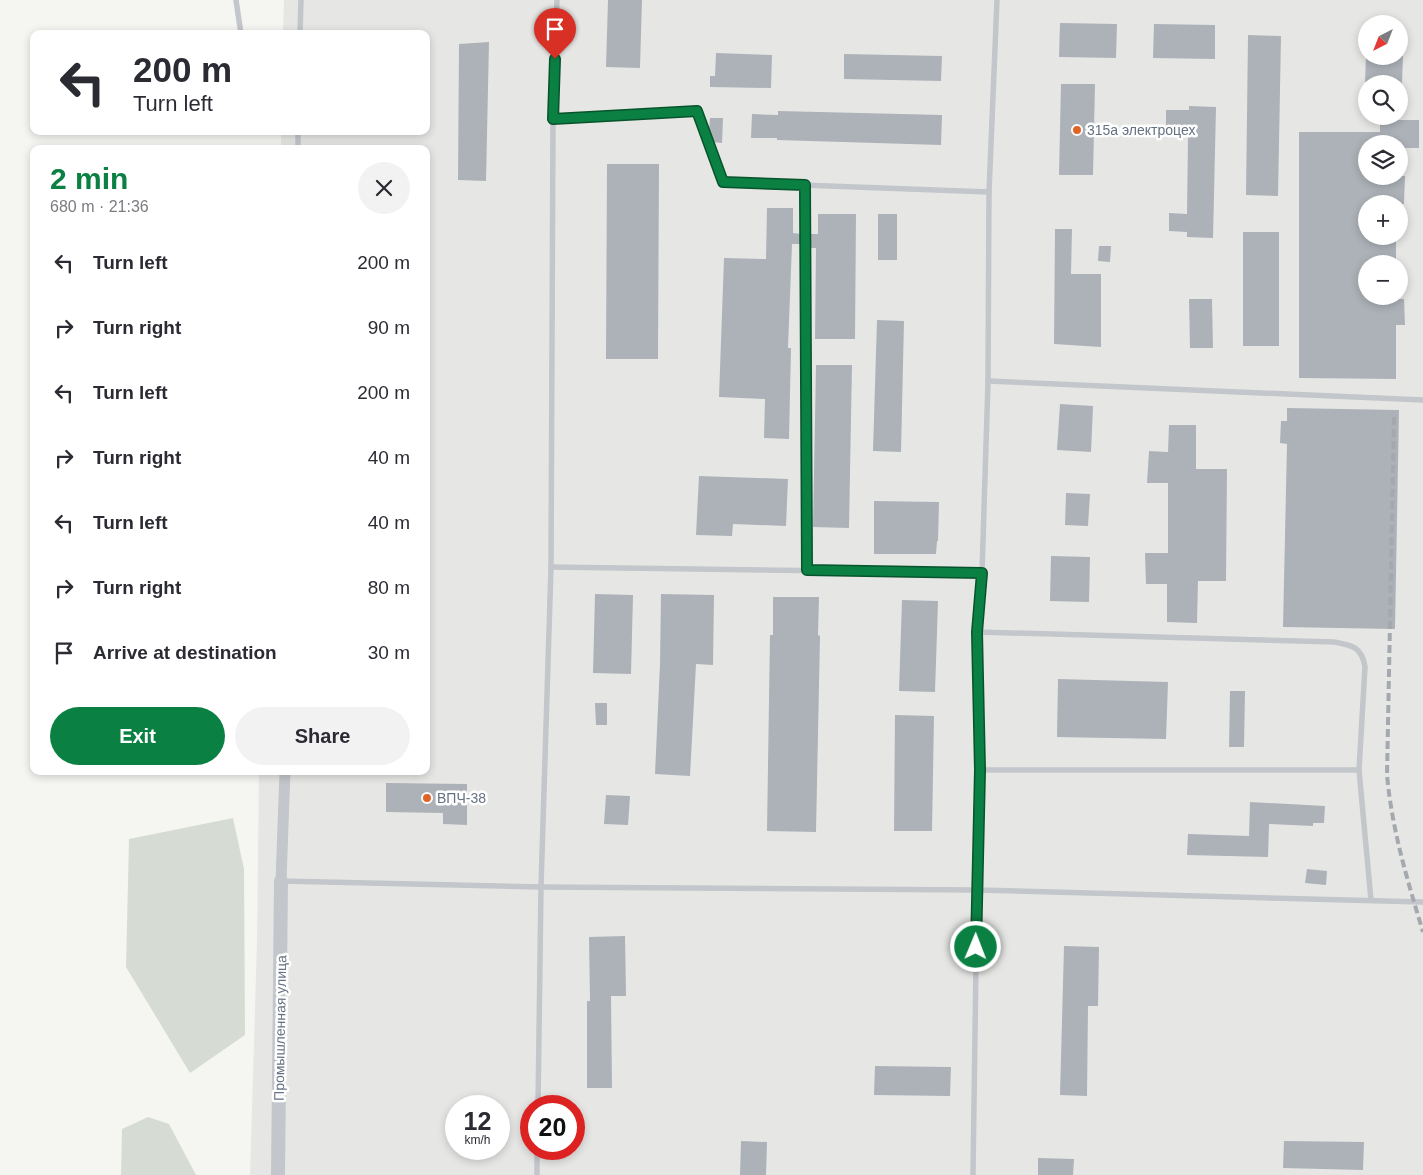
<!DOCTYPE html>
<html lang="en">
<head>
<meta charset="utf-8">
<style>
	body { margin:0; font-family:Arial,sans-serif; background:#f2f2f3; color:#2b2b33; height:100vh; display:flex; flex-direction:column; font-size:19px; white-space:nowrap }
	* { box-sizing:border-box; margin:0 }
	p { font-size:16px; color:#7c7c81 }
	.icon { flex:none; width:28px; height:28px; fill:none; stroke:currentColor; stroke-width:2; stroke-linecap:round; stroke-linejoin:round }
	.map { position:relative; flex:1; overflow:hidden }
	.panel { position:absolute; left:30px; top:145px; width:400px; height:630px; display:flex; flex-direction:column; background:#fff; border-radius:10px; box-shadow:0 2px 8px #0003 }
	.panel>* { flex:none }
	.top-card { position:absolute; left:30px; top:30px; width:400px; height:105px; border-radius:10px; box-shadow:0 2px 8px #0003; background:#fff; color:#2b2b33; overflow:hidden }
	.needle { width:32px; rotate:222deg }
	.buttons { position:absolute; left:1358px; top:15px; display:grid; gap:10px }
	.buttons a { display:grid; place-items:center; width:50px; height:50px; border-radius:50%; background:#fff; box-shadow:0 2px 8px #0003; font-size:25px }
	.speed { position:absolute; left:445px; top:1095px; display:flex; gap:10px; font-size:25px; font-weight:700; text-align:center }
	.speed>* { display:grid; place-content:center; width:65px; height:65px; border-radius:50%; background:#fff; box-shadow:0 2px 8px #0003; line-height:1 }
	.speed small { font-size:12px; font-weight:400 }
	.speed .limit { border:8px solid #d22; background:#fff; color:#111 }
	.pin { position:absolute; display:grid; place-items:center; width:42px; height:42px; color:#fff; margin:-51px -21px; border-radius:50% 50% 50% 0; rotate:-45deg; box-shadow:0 0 5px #0007 }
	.pin .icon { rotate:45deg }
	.me { position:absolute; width:55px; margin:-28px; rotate:1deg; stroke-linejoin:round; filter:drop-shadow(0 0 4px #0008) }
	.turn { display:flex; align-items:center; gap:18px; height:105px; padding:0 20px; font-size:22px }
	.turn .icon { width:65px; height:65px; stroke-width:2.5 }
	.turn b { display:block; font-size:35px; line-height:42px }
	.round { display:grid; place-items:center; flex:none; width:52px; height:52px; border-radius:26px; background:#f2f2f3 }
	.head { display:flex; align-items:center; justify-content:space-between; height:85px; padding:0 20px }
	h1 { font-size:30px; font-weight:800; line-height:38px; color:#0b8043 }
	.primary-button { display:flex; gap:10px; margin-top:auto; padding:10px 20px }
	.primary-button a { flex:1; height:58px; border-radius:30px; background:#0b8043; color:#fff; font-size:20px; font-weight:800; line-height:58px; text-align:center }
	.primary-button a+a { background:#f2f2f3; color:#2b2b33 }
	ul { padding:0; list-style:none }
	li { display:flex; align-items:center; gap:15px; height:65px; padding:0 20px }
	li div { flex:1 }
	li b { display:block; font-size:19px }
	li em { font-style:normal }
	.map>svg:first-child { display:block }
	.built { fill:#e6e7e5; fill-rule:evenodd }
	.green { fill:#d6dcd3 }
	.building { fill:#acb2b8 }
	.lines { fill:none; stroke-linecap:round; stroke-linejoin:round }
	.service { stroke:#c3c6ca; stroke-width:5.5 }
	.minor { stroke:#c3c6ca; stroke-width:11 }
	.tertiary { stroke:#c3c6ca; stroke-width:14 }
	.rail { stroke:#a4a8af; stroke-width:4; stroke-dasharray:8 4; stroke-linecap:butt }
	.route-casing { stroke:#07532c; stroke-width:12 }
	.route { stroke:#0b8043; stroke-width:9 }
	.poi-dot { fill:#e16427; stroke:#fff; stroke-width:2 }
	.labels { text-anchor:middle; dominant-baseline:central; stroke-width:5; stroke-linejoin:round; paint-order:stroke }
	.poi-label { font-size:14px; fill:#657283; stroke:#fff; text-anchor:start }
	.street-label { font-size:14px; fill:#657283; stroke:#fff }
</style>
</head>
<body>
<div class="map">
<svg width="1423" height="1175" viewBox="0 0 1423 1175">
	<rect width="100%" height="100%" fill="#f5f6f2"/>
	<path class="built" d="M284 0H1423V1175H250L257 941 259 771H426V149H281V131H426V34H283ZM1366 24H1399V56H1366ZM1366 84H1399V116H1366ZM1366 144H1399V176H1366ZM1366 204H1399V236H1366ZM1366 264H1399V296H1366ZM456 1106H499V1149H456ZM531 1106H574V1149H531Z"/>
	<g class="green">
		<polygon points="233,818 244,869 245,1035 190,1073 126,967 129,839"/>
		<polygon points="148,1117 169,1124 196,1175 121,1175 122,1129"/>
	</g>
	<g class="building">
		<polygon points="608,0 642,0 640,68 606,67"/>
		<polygon points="1060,23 1117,24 1116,58 1059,57"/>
		<polygon points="1154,24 1215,25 1215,59 1153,58"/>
		<polygon points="1248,35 1281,36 1278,196 1246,195"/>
		<polygon points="489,42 486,181 458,180 459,44"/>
		<polygon points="716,53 772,55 771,88 710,87 710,76 715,76"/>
		<polygon points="844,54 942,56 941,81 844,79"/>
		<polygon points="1366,56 1403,56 1402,84 1365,84"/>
		<polygon points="1061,84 1095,84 1093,175 1059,175"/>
		<polygon points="1189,106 1216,107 1213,238 1187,237 1187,232 1169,231 1169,213 1187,214 1188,136 1166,137 1166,110 1189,110"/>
		<polygon points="778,111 942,115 941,145 777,140 777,138 751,138 752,114 778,115"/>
		<polygon points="710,118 723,118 722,143 713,142 709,130"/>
		<polygon points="1380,120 1419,120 1419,148 1399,148 1399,144 1366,144 1366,176 1405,176 1404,204 1366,204 1366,236 1396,236 1396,264 1366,264 1366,296 1396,296 1396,299 1404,299 1405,325 1396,325 1396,379 1299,378 1299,132 1380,132"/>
		<polygon points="607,164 659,164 658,359 606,359"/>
		<polygon points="767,208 793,208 793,233 801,234 801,244 792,244 788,348 791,348 789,439 764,438 765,399 719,397 724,258 766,259"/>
		<polygon points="818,214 856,214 855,339 815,339 816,248 811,248 810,234 818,234"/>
		<rect x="878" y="214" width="19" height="46"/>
		<polygon points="1055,229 1072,229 1071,274 1101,274 1101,347 1054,344"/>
		<rect x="1243" y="232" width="36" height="114"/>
		<polygon points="1099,246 1111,246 1110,262 1098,261"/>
		<polygon points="1189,299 1212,299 1213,348 1190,348"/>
		<polygon points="877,320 904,321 901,452 873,451"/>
		<polygon points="816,365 852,365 849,528 813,527"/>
		<polygon points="1060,404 1093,406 1091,452 1057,450"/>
		<polygon points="1287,408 1399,410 1395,629 1283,627 1287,444 1280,443 1281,421 1287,421"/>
		<polygon points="1169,425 1196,425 1196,469 1227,469 1226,581 1198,581 1197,623 1167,622 1167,584 1146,584 1145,553 1168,553 1168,483 1147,483 1149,451 1168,452"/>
		<polygon points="699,476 788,479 786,526 733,524 732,536 696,535"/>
		<polygon points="1066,493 1090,494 1088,526 1065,525"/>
		<polygon points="874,501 939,502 938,541 937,541 936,554 874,554"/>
		<polygon points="1051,556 1090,557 1089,602 1050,601"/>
		<polygon points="595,594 633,595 631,674 593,673"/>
		<polygon points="661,594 714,595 713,665 696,664 690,776 655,774 660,664"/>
		<polygon points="773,597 819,597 818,635 820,636 816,832 767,831 770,635 773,635"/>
		<polygon points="902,600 938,601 935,692 899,691"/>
		<polygon points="1058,679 1168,682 1166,739 1057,737"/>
		<polygon points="1230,691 1245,691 1244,747 1229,747"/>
		<polygon points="595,703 607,703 607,725 596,725"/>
		<polygon points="895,715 934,716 932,831 894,831"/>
		<polygon points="386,783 467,784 467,825 443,824 443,813 386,812"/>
		<polygon points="606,795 630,796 628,825 604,824"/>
		<polygon points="1250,802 1325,806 1324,823 1313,823 1313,826 1269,824 1268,857 1187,855 1188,834 1249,836"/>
		<polygon points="1307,869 1327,871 1326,885 1305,883"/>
		<polygon points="625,936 626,996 611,996 612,1088 587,1088 587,1001 590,1001 589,937"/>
		<polygon points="1064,946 1099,947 1098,1006 1088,1006 1087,1096 1060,1095"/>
		<polygon points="875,1066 951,1067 950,1096 874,1095"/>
		<polygon points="741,1141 767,1142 766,1175 740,1175"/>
		<polygon points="1284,1141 1364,1142 1363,1170 1283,1168"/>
		<polygon points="1038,1158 1074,1159 1073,1175 1038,1175"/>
	</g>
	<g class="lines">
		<g class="service">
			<polyline points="236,0 241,34"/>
			<polyline points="300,34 301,0"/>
			<polyline points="553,119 697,111 723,182 989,192"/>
			<polyline points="298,149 298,131"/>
			<polyline points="805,185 807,570"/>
			<polyline points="988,381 1423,400"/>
			<polyline points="551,567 982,573"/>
			<path d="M977 632 1334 642C1352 645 1362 647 1365 667L1359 770 1371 900"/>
			<polyline points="980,770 1359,770"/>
			<polyline points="281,881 541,887 977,890 1423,902"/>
			<polyline points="538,1106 541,887 551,567 553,119 557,0"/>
			<polyline points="537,1175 537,1149"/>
			<polyline points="973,1175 977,890 980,770 977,632 982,573 988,381 989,192 997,0"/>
		</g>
		<polyline class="minor" points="281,881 285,771"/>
		<polyline class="tertiary" points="278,1175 281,881"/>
		<path class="rail" d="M1394 417 1387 775C1392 830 1407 879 1423 932"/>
	</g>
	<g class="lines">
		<g class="route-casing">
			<polyline id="route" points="555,59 553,119 697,111 723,182 805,185 807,570 982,573 977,632 980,770 976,947"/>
		</g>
		<use href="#route" class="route"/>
	</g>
	<g class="poi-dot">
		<circle cx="1077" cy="130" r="5"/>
		<circle cx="427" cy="798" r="5"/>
	</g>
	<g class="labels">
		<g class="poi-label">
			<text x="1087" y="130">315a электроцех</text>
			<text x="437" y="798">ВПЧ-38</text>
		</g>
		<g class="street-label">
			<text transform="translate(280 1028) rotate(-89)">Промышленная улица</text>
		</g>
	</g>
</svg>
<div class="buttons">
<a><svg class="needle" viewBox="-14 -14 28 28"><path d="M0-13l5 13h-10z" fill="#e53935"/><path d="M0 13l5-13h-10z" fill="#7c7c81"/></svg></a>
<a><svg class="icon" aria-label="search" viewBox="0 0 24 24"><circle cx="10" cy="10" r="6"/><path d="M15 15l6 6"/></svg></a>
<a><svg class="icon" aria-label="layers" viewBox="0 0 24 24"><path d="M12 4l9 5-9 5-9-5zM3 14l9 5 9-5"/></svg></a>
<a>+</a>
<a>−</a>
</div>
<div class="speed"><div>12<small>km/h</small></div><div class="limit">20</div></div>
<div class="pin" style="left:555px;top:59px;background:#d93025"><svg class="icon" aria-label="arrive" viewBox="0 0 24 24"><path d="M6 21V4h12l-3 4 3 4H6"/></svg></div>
<svg class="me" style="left:976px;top:947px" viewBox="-20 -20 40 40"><circle r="17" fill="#0b8043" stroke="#fff" stroke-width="3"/><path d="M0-11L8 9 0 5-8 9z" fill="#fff"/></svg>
<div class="top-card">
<div class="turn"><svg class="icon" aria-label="left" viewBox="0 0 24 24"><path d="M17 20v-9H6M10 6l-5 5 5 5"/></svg><div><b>200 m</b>Turn left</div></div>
</div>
<section class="panel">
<div class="head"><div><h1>2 min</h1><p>680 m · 21:36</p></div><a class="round"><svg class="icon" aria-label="close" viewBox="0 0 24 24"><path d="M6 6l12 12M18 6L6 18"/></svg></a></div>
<ul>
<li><svg class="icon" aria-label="left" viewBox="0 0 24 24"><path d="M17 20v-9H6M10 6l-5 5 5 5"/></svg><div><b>Turn left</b></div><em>200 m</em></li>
<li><svg class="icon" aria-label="right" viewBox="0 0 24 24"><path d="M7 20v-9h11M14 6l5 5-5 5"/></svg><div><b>Turn right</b></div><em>90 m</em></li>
<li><svg class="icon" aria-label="left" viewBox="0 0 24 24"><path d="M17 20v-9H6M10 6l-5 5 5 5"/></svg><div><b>Turn left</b></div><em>200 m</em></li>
<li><svg class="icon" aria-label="right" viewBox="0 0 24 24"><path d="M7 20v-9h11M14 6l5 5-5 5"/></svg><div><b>Turn right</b></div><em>40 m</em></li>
<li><svg class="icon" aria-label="left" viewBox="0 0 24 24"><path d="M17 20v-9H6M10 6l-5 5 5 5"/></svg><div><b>Turn left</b></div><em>40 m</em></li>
<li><svg class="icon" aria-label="right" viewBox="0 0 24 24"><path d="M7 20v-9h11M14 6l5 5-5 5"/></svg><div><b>Turn right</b></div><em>80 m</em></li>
<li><svg class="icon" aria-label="arrive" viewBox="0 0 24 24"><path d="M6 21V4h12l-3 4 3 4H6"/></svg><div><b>Arrive at destination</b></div><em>30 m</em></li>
</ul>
<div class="primary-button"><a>Exit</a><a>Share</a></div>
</section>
</div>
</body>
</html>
